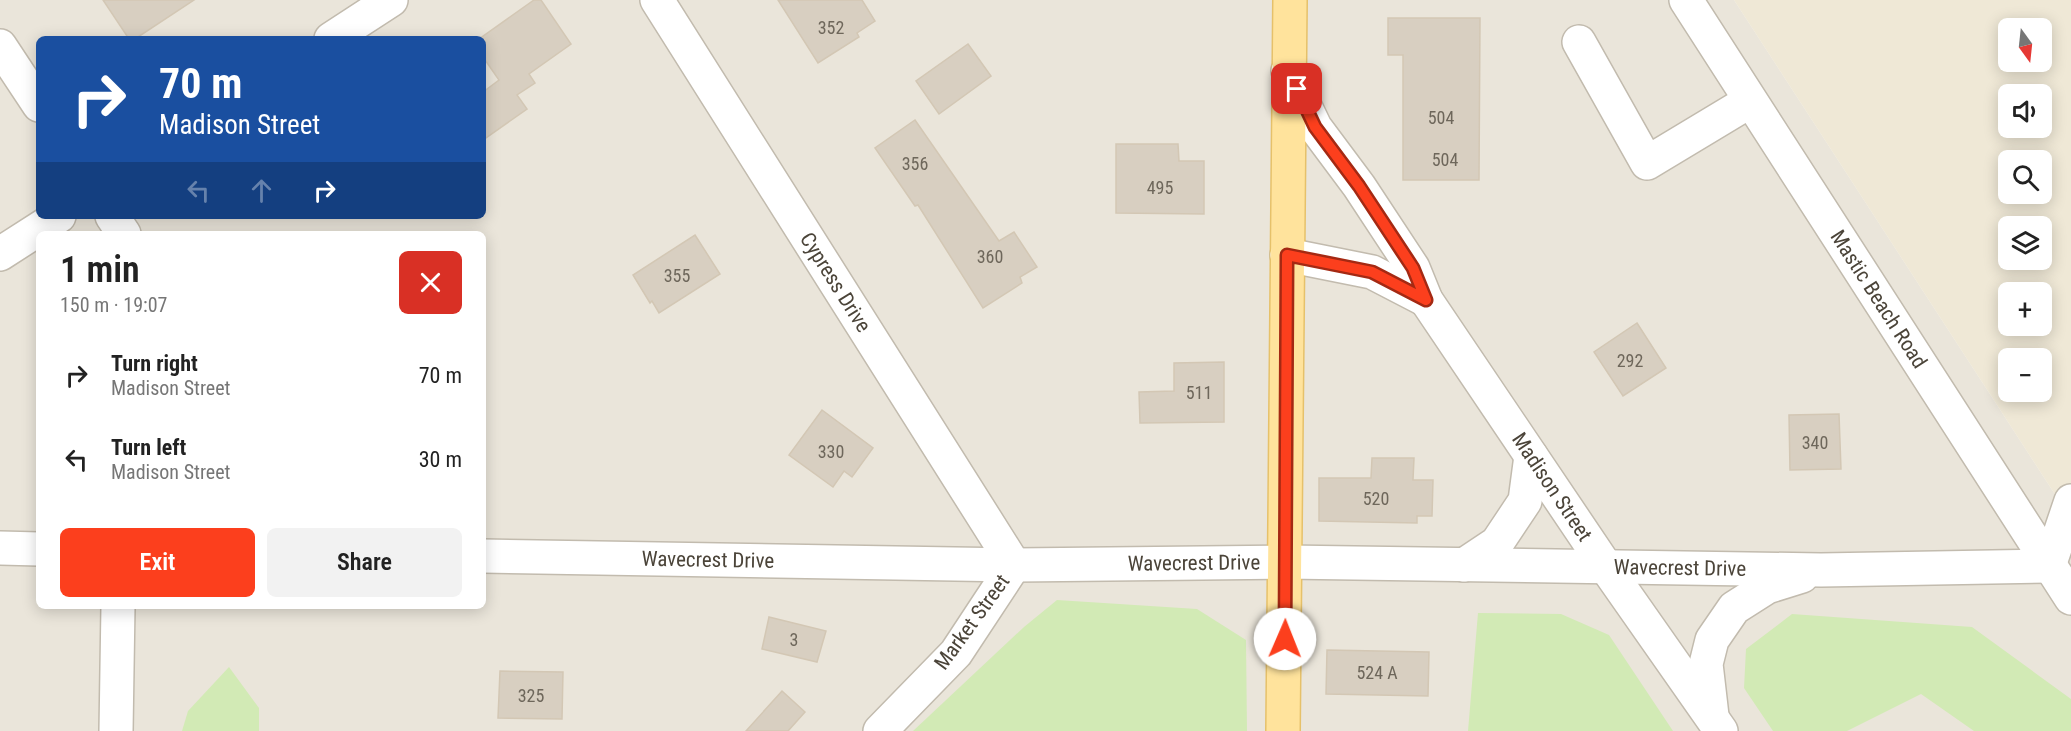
<!DOCTYPE html>
<html lang="en">
<head>
<meta charset="utf-8">
<style>
	body { margin:0; font-family:"Roboto Condensed",sans-serif; background:#f2f2f2; color:#222; height:100vh; display:flex; flex-direction:column; font-size:22px; white-space:nowrap }
	* { box-sizing:border-box; margin:0 }
	p { font-size:20px; color:#767676 }
	.icon { flex:none; width:33px; height:33px; fill:none; stroke:currentColor; stroke-width:2; stroke-linecap:round; stroke-linejoin:round }
	.map { position:relative; flex:1; overflow:hidden }
	.details { position:absolute; left:36px; top:231px; width:450px; height:378px; display:flex; flex-direction:column; background:#fff; border-radius:9px; box-shadow:0 3px 15px #0003 }
	.details>* { flex:none }
	.banner { position:absolute; left:36px; top:36px; width:450px; height:183px; border-radius:9px; box-shadow:0 3px 15px #0003; background:#1a4fa0; color:#fff; overflow:hidden }
	.needle { width:39px; rotate:165deg }
	.fabs { position:absolute; left:1998px; top:18px; display:grid; gap:12px }
	.fabs a { display:grid; place-items:center; width:54px; height:54px; border-radius:9px; background:#fff; box-shadow:0 3px 15px #0003; font-size:30px }
	.pin { position:absolute; display:grid; place-items:center; width:51px; height:51px; color:#fff; margin:-26px; border-radius:12px; box-shadow:0 3px 9px #0006 }
	.me { position:absolute; width:66px; margin:-33px; rotate:1deg; stroke-linejoin:round; filter:drop-shadow(0 0 4px #0008) }
	.turn { display:flex; align-items:center; gap:21px; height:126px; padding:0 24px; font-size:27px }
	.turn .icon { width:78px; height:78px; stroke-width:2.5 }
	.turn b { display:block; font-size:42px; line-height:51px }
	.lanes { display:flex; align-items:center; height:57px; padding:0 24px; background:#0003; justify-content:center; gap:30px; direction:ltr }
	.lanes .off { opacity:.35 }
	.round { display:grid; place-items:center; flex:none; width:63px; height:63px; border-radius:9px; background:#f2f2f2 }
	.summary { display:flex; align-items:center; justify-content:space-between; height:102px; padding:0 24px }
	h1 { font-size:36px; font-weight:600; line-height:45px }
	.button { display:flex; gap:12px; margin-top:auto; padding:12px 24px }
	.button a { flex:1; height:69px; border-radius:9px; background:#fc3f1d; color:#fff; font-size:24px; font-weight:600; line-height:69px; text-align:center }
	.button a+a { background:#f2f2f2; color:#222 }
	ul { padding:0; list-style:none }
	li { display:flex; align-items:center; gap:18px; height:84px; padding:0 24px }
	li div { flex:1 }
	li b { display:block; font-size:22px }
	li em { font-style:normal }
	.map>svg:first-child { display:block }
	.residential { fill:#eae5da; fill-rule:evenodd }
	.education { fill:#efe8d6; fill-rule:evenodd }
	.green { fill:#d2eab5 }
	.building { fill:#d8cfc1; stroke:#d3c7b4; stroke-width:1.5 }
	.lines { fill:none; stroke-linecap:round; stroke-linejoin:round }
	.minor-casing { stroke:#c2bbae; stroke-width:36 }
	.major-casing { stroke:#e6c16a; stroke-width:36 }
	.minor { stroke:#fff; stroke-width:33 }
	.major { stroke:#ffe39c; stroke-width:33 }
	.route-casing { stroke:#a42913; stroke-width:15 }
	.route { stroke:#fc3f1d; stroke-width:10 }
	.labels { text-anchor:middle; dominant-baseline:central; stroke-width:4.5; stroke-linejoin:round; paint-order:stroke }
	.number-label { font-size:18px; fill:#6e675b }
	.street-label { font-size:21px; fill:#4b4439; stroke:#fff }
</style>
</head>
<body>
<div class="map">
<svg width="2071" height="731" viewBox="0 0 2071 731">
	<rect width="100%" height="100%" fill="#f6f3ec"/>
	<path class="residential" d="M0 0H1734L2071 519V731H0ZM39 39H483V216H39ZM39 234H483V606H39Z"/>
	<path class="education" d="M1734 0H2071V519ZM2008 28H2042V62H2008ZM2008 94H2042V128H2008ZM2008 160H2042V194H2008ZM2008 226H2042V260H2008ZM2008 292H2042V326H2008ZM2008 358H2042V392H2008Z"/>
	<g class="green">
		<polygon points="1057,600 1197,609 1246,640 1247,731 913,731 1024,627"/>
		<polygon points="1478,613 1561,614 1609,635 1673,731 1468,731"/>
		<polygon points="1792,614 1972,627 2071,699 2071,731 1974,731 1921,694 1847,731 1773,731 1744,688 1746,649"/>
		<polygon points="229,667 259,708 259,731 182,731 188,711"/>
	</g>
	<g class="building">
		<polygon points="103,0 194,0 135,39 129,39"/>
		<polygon points="534,0 541,0 571,44 529,74 535,83 517,95 527,109 483,140 483,92 499,80 483,57 483,39 479,39"/>
		<polygon points="778,0 862,0 875,21 857,33 859,37 818,63"/>
		<polygon points="1388,18 1480,18 1479,180 1403,180 1403,55 1388,55"/>
		<polygon points="968,44 991,76 939,114 916,81"/>
		<polygon points="915,120 999,241 1014,232 1037,267 1020,277 1022,283 983,308 918,205 915,206 875,148"/>
		<polygon points="1116,144 1178,144 1179,161 1204,161 1204,214 1116,213"/>
		<polygon points="695,235 720,274 659,313 652,301 650,303 633,275"/>
		<polygon points="1637,323 1666,368 1623,396 1594,352"/>
		<polygon points="1224,362 1224,422 1140,423 1139,392 1174,391 1174,363"/>
		<polygon points="822,410 873,448 852,477 844,471 833,487 789,455"/>
		<polygon points="1839,414 1841,469 1790,470 1789,415"/>
		<polygon points="1372,458 1414,458 1413,480 1433,480 1432,516 1417,516 1417,523 1319,521 1319,478 1371,478"/>
		<polygon points="769,617 826,631 817,662 762,649"/>
		<polygon points="1327,650 1429,652 1428,696 1326,694"/>
		<polygon points="500,671 563,672 562,719 498,718"/>
		<polygon points="782,691 805,712 788,731 746,731"/>
	</g>
	<g class="lines">
		<g class="minor-casing">
			<g id="minor">
				<path id="s1" d="M657 0 1014 565 956 653 880 731"/>
				<path id="s2" d="M1686 0 2071 598"/>
				<polyline points="331,39 391,0"/>
				<polyline points="1579,42 1647,163 1750,101"/>
				<polyline points="0,46 39,105"/>
				<path id="s3" d="M1288 71 1315 127 1359 186 1413 268 1426 300 1606 567 1721 731"/>
				<polyline points="112,216 124,234"/>
				<polyline points="0,254 59,216"/>
				<polyline points="1287,255 1372,272 1426,300"/>
				<polyline points="0,548 39,549"/>
				<path id="s4" d="M483 556 1014 565 1286 562 1821 570 2049 566"/>
				<polyline points="1464,565 1497,543 1525,501 1531,456"/>
				<polyline points="2049,566 2071,501"/>
				<polyline points="1712,716 1706,664 1712,640 1734,608 1767,587 1802,576"/>
				<polyline points="116,731 118,606"/>
			</g>
		</g>
		<g class="major-casing">
			<polyline id="major" points="1283,731 1290,0"/>
		</g>
		<use href="#minor" class="minor"/>
		<use href="#major" class="major"/>
	</g>
	<g class="lines">
		<g class="route-casing">
			<polyline id="route" points="1285,639 1287,255 1372,272 1426,300 1413,268 1359,186 1315,127 1297,89"/>
		</g>
		<use href="#route" class="route"/>
	</g>
	<g class="labels">
		<g class="number-label">
			<text x="831" y="27">352</text>
			<text x="1441" y="117">504</text>
			<text x="1445" y="159">504</text>
			<text x="915" y="163">356</text>
			<text x="1160" y="187">495</text>
			<text x="990" y="256">360</text>
			<text x="677" y="275">355</text>
			<text x="1630" y="360">292</text>
			<text x="1199" y="392">511</text>
			<text x="1815" y="442">340</text>
			<text x="831" y="451">330</text>
			<text x="1376" y="498">520</text>
			<text x="794" y="639">3</text>
			<text x="1377" y="672">524 A</text>
			<text x="531" y="695">325</text>
		</g>
		<g class="street-label">
			<text stroke="none"><textPath href="#s1" startOffset="334">Cypress Drive</textPath></text>
			<text stroke="none"><textPath href="#s2" startOffset="356">Mastic Beach Road</textPath></text>
			<text stroke="none"><textPath href="#s3" startOffset="494">Madison Street</textPath></text>
			<text stroke="none"><textPath href="#s4" startOffset="225">Wavecrest Drive</textPath></text>
			<text stroke="none"><textPath href="#s4" startOffset="711">Wavecrest Drive</textPath></text>
			<text stroke="none"><textPath href="#s4" startOffset="1197">Wavecrest Drive</textPath></text>
			<text transform="translate(972 622) rotate(-54)">Market Street</text>
		</g>
	</g>
</svg>
<div class="fabs">
<a><svg class="needle" viewBox="-14 -14 28 28"><path d="M0-13l5 13h-10z" fill="#e53935"/><path d="M0 13l5-13h-10z" fill="#767676"/></svg></a>
<a><svg class="icon" aria-label="sound" viewBox="0 0 24 24"><path d="M4 9h4l5-4v14l-5-4H4zM17 9q2 3 0 6"/></svg></a>
<a><svg class="icon" aria-label="search" viewBox="0 0 24 24"><circle cx="10" cy="10" r="6"/><path d="M15 15l6 6"/></svg></a>
<a><svg class="icon" aria-label="layers" viewBox="0 0 24 24"><path d="M12 4l9 5-9 5-9-5zM3 14l9 5 9-5"/></svg></a>
<a>+</a>
<a>−</a>
</div>
<div class="pin" style="left:1297px;top:89px;background:#d93025"><svg class="icon" aria-label="arrive" viewBox="0 0 24 24"><path d="M6 21V4h12l-3 4 3 4H6"/></svg></div>
<svg class="me" style="left:1285px;top:639px" viewBox="-20 -20 40 40"><circle r="19" fill="#fff"/><path d="M0-13L10 11 0 6-10 11z" fill="#fc3f1d"/></svg>
<div class="banner">
<div class="turn"><svg class="icon" aria-label="right" viewBox="0 0 24 24"><path d="M7 20v-9h11M14 6l5 5-5 5"/></svg><div><b>70 m</b>Madison Street</div></div>
<div class="lanes"><svg class="icon off" aria-label="left" viewBox="0 0 24 24"><path d="M17 20v-9H6M10 6l-5 5 5 5"/></svg><svg class="icon off" aria-label="ahead" viewBox="0 0 24 24"><path d="M12 20V5M6 11l6-6 6 6"/></svg><svg class="icon" aria-label="right" viewBox="0 0 24 24"><path d="M7 20v-9h11M14 6l5 5-5 5"/></svg></div>
</div>
<section class="details">
<div class="summary"><div><h1>1 min</h1><p>150 m · 19:07</p></div><a class="round" style="background:#d93025;color:#fff"><svg class="icon" aria-label="close" viewBox="0 0 24 24"><path d="M6 6l12 12M18 6L6 18"/></svg></a></div>
<ul>
<li><svg class="icon" aria-label="right" viewBox="0 0 24 24"><path d="M7 20v-9h11M14 6l5 5-5 5"/></svg><div><b>Turn right</b><p>Madison Street</p></div><em>70 m</em></li>
<li><svg class="icon" aria-label="left" viewBox="0 0 24 24"><path d="M17 20v-9H6M10 6l-5 5 5 5"/></svg><div><b>Turn left</b><p>Madison Street</p></div><em>30 m</em></li>
</ul>
<div class="button"><a>Exit</a><a>Share</a></div>
</section>
</div>
</body>
</html>
